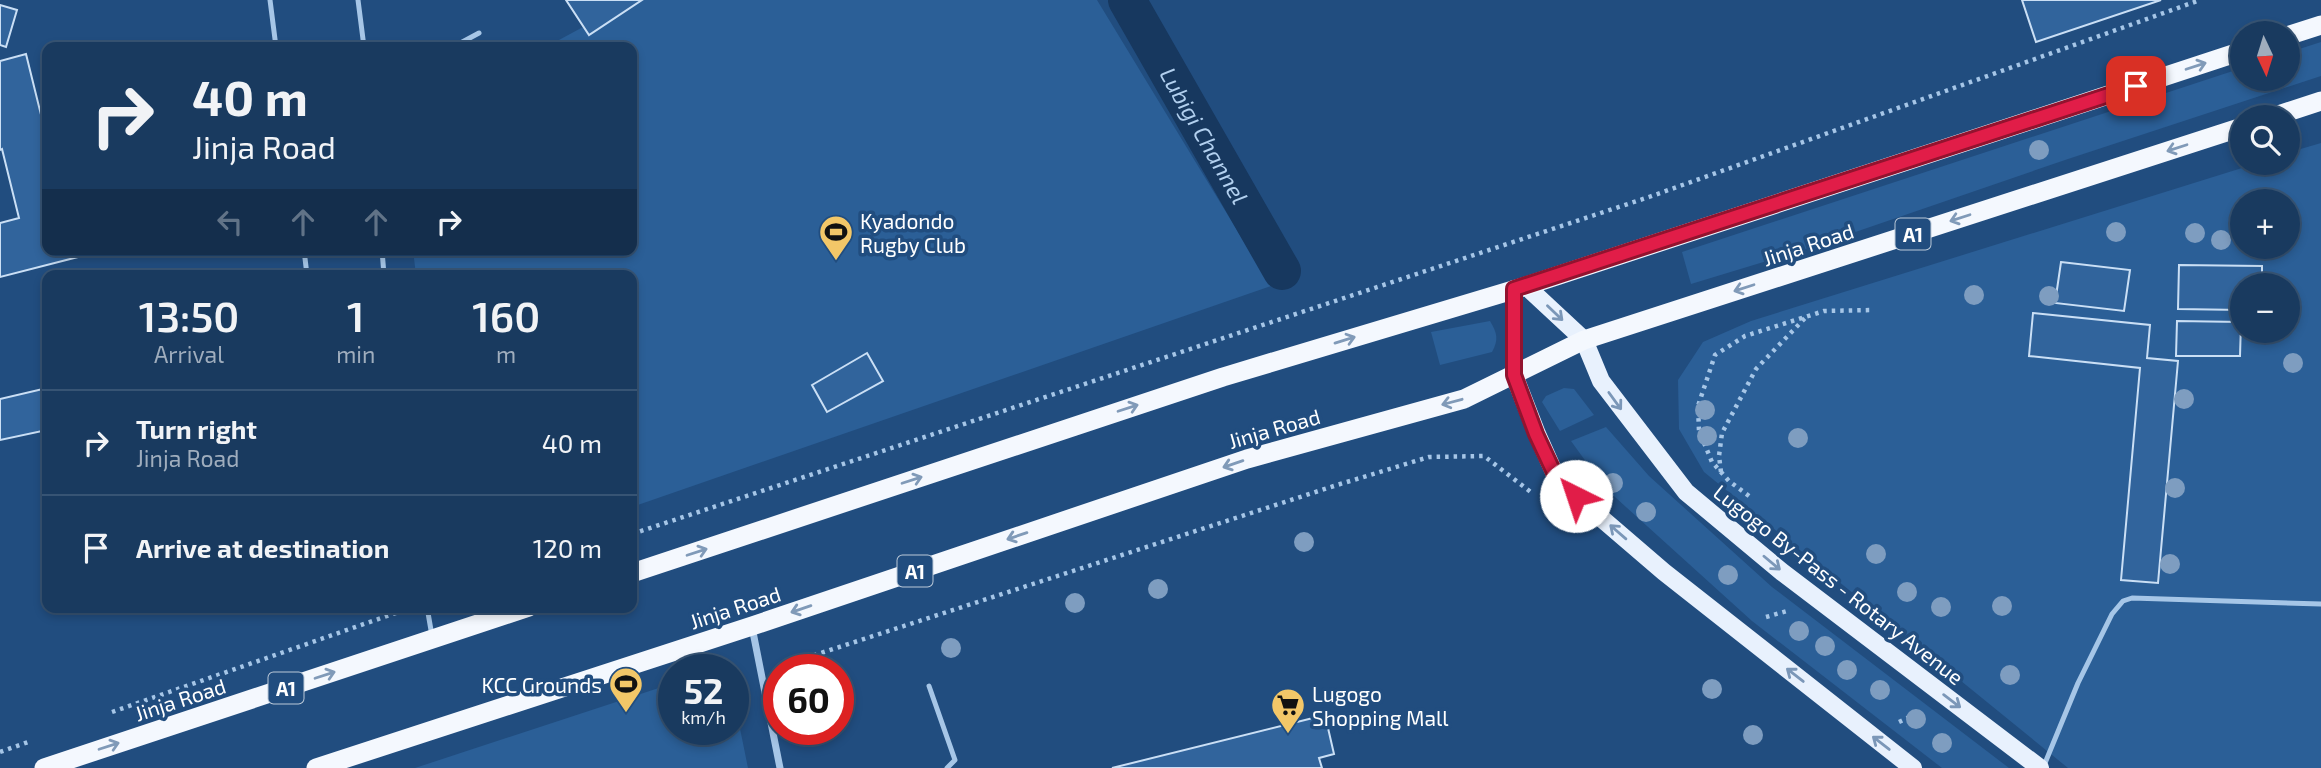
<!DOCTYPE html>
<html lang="en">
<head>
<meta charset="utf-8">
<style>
	body { margin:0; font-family:"Exo 2",sans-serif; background:#264568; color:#f1f3f6; height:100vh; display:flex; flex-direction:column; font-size:26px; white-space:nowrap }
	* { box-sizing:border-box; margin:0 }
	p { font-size:23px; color:#9fadbd }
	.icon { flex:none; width:38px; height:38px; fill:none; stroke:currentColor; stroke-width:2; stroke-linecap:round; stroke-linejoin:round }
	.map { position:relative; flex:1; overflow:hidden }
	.details { position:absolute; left:42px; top:270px; width:595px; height:343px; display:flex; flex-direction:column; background:#193a5f; border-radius:14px; box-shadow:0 4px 10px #0003,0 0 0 2px #375474 }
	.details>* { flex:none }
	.banner { position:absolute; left:42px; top:42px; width:595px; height:214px; border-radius:14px; box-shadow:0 4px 10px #0003,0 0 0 2px #375474; background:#193a5f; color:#f1f3f6; overflow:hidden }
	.needle { width:46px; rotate:176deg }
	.controls { position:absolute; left:2230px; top:21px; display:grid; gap:14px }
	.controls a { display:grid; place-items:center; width:70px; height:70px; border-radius:50%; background:#193a5f; box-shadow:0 4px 10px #0003,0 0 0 2px #375474; font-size:35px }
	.speed { position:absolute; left:658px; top:654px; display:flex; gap:14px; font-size:35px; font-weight:700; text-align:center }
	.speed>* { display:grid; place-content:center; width:91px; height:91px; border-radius:50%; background:#193a5f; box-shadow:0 4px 10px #0003,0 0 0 2px #375474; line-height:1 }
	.speed small { font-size:18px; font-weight:400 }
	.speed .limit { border:10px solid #d22; background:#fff; color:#111 }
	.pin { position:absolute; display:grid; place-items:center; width:60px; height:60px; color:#fff; margin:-30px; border-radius:14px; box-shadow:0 4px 10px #0006 }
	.me { position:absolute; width:77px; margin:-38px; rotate:319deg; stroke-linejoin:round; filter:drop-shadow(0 0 5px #0008) }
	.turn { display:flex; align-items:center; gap:24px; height:147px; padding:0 35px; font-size:32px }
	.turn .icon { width:91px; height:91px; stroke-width:2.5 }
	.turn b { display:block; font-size:49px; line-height:60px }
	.lanes { display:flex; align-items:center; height:66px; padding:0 35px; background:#0003; justify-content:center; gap:35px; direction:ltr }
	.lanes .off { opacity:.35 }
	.eta { display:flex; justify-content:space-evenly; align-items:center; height:119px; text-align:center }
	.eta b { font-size:42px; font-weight:600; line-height:49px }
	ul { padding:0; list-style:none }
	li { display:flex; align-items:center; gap:21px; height:105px; padding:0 35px; border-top:2px solid #375474 }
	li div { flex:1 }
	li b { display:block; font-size:26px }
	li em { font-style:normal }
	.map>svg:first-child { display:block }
	.green { fill:#2b5f97; fill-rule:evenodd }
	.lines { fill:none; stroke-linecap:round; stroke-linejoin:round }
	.canal { stroke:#17385f; stroke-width:38 }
	.building { fill:#31649c; stroke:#cadff5; stroke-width:2 }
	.path { stroke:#a6c6e7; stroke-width:4.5; stroke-dasharray:3.5 5; stroke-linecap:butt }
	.service { stroke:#a6c6e7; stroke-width:5 }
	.minor { stroke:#a6c6e7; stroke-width:7 }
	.primary { stroke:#e8f1fd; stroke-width:18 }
	.trunk { stroke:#f4f8fe; stroke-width:19 }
	.tree { fill:#7e9dc0 }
	.oneway { stroke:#809ab8 }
	.oneway2 { stroke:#7b97b8 }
	.route-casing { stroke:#92132f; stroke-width:18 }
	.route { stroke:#e11d48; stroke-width:12 }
	.labels { text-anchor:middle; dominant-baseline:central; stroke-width:7; stroke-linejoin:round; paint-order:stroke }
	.shield { fill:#214d7f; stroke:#bccad9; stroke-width:2 }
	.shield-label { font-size:19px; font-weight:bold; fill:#fff }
	.poi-label { font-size:21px; fill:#fff; stroke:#214d7f; text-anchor:start }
	.street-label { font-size:21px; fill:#fff; stroke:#214d7f }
	.water-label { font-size:23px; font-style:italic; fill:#b2d0ef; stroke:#214d7f }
</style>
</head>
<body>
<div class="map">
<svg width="2321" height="768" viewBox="0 0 2321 768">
	<rect width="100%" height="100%" fill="#214d7f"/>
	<g class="green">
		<polygon points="633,0 1097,0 1271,286 632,507 632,275 416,275 413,250 632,250 632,47 546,47"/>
		<polygon points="2321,42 2321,76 2068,159 1800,251 1691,284 1682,252 2242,68 2242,79 2287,79 2287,53"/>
		<path d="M2321 143V768H2068L1704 472 1679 429 1678 380 1703 342 1751 321 2258 163H2287V153ZM2242 201H2287V247H2242ZM2242 285H2287V331H2242Z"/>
		<path d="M1490 321C1497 333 1499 339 1492 352L1440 365 1431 332Z"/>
		<polygon points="1564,388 1574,389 1594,415 1560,431 1542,402 1546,396"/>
		<polygon points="1606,427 1649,476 1772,587 2009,768 1942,768 1752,621 1605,488 1571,441"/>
		<polygon points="674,683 674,730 733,730 733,694 748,768 415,768"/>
	</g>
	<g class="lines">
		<path class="canal" id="s1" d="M1127 0 1282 271"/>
	</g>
	<g class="building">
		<polygon points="566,0 642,0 589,35"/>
		<polygon points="2022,0 2161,0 2036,42"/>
		<polygon points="0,5 17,10 6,47 0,45"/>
		<polygon points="26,54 47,139 47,250 76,250 78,257 0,277 0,223 19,218 2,149 0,150 0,61"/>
		<polygon points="2061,262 2130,270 2124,311 2055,303"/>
		<polygon points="2179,265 2262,266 2262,285 2242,285 2242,310 2178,309"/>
		<polygon points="2033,313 2150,325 2147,358 2178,361 2158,583 2121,580 2140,368 2029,356"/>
		<polygon points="2177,321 2241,322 2240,356 2176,356"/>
		<polygon points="867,353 883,381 827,412 812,385"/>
		<polygon points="47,388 47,430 0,440 0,399"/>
		<polygon points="1325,715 1334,754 1319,758 1322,768 1112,768"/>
	</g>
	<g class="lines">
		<g class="path">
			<polyline points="1721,472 1719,456 1722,433 1756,369 1806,317"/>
			<polyline points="1749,496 1729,481 1712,462 1699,431 1698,406 1715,355 1745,336 1824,311 1874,310"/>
			<polyline points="632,534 1649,197 2200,0"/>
			<polyline points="1766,617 1787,611"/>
			<polyline points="781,666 1337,485 1429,457 1484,456 1532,493"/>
			<polyline points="112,712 407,609"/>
			<polyline points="1899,722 1922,711"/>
			<polyline points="0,752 31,741"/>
		</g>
		<g class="service">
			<polyline points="270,0 276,47"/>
			<polyline points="358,0 364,47"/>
			<polyline points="453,47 479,33"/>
			<polyline points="304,250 307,275"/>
			<polyline points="382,250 384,275"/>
			<polyline points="427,607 432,636"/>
			<polyline points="929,686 955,760 947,768"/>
			<polyline points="2043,768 2078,683 2112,614 2123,601 2132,598 2321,604"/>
		</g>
		<polyline class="minor" points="752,627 780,768"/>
		<g class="primary">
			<polyline points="1526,286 1584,340 1601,381 1686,492 1782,572 2040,768"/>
			<polyline points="1514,289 1514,375 1537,434 1558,481 1664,572 1913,768"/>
		</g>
		<g class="trunk">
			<polyline points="2287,36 2321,25"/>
			<polyline points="2272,117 2321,101"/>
			<polyline points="632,573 1223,377 1526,286 2242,51"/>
			<polyline points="44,768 529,607"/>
			<polyline points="316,768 752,626 1247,459 1464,399 1584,340 2242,127"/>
		</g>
	</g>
	<g class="tree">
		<circle cx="2039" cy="150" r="10"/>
		<circle cx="2116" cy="232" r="10"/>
		<circle cx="2195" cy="233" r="10"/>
		<circle cx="2221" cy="240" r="10"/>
		<circle cx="1974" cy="295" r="10"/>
		<circle cx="2049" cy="296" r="10"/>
		<circle cx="2293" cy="363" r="10"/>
		<circle cx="2184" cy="399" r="10"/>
		<circle cx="1705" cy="410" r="10"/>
		<circle cx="1707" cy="436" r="10"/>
		<circle cx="1798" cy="438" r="10"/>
		<circle cx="1613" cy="483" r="10"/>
		<circle cx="2175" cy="488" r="10"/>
		<circle cx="1646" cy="512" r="10"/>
		<circle cx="1304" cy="542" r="10"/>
		<circle cx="1876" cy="554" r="10"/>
		<circle cx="2170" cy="564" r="10"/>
		<circle cx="1728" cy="575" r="10"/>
		<circle cx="1158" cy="589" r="10"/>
		<circle cx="1907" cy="592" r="10"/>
		<circle cx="1075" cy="603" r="10"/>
		<circle cx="2002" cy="606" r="10"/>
		<circle cx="1941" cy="607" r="10"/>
		<circle cx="1799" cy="631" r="10"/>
		<circle cx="1825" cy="646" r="10"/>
		<circle cx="951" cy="648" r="10"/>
		<circle cx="1847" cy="670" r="10"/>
		<circle cx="2010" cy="675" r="10"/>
		<circle cx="1712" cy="689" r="10"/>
		<circle cx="1880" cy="690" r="10"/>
		<circle cx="1916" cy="719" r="10"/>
		<circle cx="1753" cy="735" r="10"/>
		<circle cx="1942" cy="743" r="10"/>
	</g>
	<defs><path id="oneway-shaft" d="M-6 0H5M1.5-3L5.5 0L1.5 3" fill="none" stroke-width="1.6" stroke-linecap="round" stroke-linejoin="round" transform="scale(1.75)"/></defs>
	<g class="oneway">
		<use href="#oneway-shaft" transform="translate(2196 66) rotate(-18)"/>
		<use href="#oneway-shaft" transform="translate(2177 148) rotate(162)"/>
		<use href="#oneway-shaft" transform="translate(1960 218) rotate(162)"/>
		<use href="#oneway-shaft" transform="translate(1744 288) rotate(162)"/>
		<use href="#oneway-shaft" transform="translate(1345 340) rotate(-17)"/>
		<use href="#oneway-shaft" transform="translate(1452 402) rotate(165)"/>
		<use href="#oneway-shaft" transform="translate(1128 408) rotate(-18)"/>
		<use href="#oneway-shaft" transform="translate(1233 464) rotate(161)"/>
		<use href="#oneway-shaft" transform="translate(912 480) rotate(-18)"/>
		<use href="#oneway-shaft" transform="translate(1017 536) rotate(161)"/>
		<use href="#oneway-shaft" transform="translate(697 552) rotate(-18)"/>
		<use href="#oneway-shaft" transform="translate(801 609) rotate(161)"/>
		<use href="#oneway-shaft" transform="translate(325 675) rotate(-18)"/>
		<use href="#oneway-shaft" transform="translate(109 746) rotate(-18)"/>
	</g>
	<g class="oneway2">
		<use href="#oneway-shaft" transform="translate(1555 313) rotate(44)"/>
		<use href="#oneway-shaft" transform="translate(1615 401) rotate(54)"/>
		<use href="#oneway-shaft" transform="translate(1618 532) rotate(-139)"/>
		<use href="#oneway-shaft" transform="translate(1772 563) rotate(40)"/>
		<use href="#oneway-shaft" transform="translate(1795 675) rotate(-142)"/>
		<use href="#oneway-shaft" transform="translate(1952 701) rotate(37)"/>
		<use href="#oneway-shaft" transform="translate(1881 743) rotate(-142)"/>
	</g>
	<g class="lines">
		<g class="route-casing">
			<polyline id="route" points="1576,496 1558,481 1536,434 1514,375 1514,289 2136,86"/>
		</g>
		<use href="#route" class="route"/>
	</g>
	<defs>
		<g id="stadium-pin" transform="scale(1.75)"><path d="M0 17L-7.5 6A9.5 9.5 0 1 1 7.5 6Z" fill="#f3c768" stroke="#214d7f"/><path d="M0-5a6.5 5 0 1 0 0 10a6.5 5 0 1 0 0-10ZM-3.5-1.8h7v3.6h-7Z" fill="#111"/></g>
		<g id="supermarket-pin" transform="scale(1.75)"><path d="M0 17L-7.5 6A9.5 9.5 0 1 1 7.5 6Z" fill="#f3c768" stroke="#214d7f"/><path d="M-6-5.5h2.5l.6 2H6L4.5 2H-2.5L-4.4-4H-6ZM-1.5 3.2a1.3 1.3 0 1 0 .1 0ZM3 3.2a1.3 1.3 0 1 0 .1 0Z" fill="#111"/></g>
	</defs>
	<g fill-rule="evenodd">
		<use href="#stadium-pin" x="836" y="232"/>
		<use href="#stadium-pin" x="626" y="684"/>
		<use href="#supermarket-pin" x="1288" y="705"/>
	</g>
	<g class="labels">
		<g class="shield">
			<rect x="1895.5" y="218.5" width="35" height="31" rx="5"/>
			<rect x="897.5" y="555.5" width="35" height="31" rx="5"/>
			<rect x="268.5" y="672.5" width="35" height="31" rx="5"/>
		</g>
		<g class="shield-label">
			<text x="1913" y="234">A1</text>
			<text x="915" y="571">A1</text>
			<text x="286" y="688">A1</text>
		</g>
		<g class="poi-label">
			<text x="860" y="220">Kyadondo<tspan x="860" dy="24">Rugby Club</tspan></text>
			<text x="602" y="684" text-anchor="end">KCC Grounds</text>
			<text x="1312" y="693">Lugogo<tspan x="1312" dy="24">Shopping Mall</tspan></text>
		</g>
		<g class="street-label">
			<text transform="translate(1808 244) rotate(-18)">Jinja Road</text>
			<text transform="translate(1274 428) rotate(-16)">Jinja Road</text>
			<text transform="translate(1839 584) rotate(38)">Lugogo By-Pass - Rotary Avenue</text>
			<text transform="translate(735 607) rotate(-18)">Jinja Road</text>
			<text transform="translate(180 699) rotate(-18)">Jinja Road</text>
		</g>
		<g class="water-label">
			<text stroke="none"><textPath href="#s1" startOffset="156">Lubigi Channel</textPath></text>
		</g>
	</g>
</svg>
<div class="controls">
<a><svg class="needle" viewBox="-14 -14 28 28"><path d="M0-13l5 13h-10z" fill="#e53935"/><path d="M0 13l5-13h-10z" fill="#9fadbd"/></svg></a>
<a><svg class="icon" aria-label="search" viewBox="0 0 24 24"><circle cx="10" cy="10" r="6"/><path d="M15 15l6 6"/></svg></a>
<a>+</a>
<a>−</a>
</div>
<div class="speed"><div>52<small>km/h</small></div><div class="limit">60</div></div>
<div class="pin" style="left:2136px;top:86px;background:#d93025"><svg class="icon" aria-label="arrive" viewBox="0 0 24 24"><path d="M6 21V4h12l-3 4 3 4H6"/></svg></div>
<svg class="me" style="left:1576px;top:496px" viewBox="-20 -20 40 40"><circle r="19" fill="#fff"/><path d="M0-13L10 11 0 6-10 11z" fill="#e11d48"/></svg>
<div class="banner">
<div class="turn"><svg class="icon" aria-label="right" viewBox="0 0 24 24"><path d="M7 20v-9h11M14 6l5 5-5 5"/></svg><div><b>40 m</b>Jinja Road</div></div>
<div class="lanes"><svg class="icon off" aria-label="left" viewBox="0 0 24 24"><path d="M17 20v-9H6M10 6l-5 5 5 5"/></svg><svg class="icon off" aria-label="ahead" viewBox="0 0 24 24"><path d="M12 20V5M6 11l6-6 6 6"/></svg><svg class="icon off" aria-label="ahead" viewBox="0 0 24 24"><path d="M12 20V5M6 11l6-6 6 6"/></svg><svg class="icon" aria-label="right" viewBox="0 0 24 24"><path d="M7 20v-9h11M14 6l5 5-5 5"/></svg></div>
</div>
<section class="details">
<div class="eta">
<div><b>13:50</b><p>Arrival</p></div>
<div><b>1</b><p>min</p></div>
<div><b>160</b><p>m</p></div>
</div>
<ul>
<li><svg class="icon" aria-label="right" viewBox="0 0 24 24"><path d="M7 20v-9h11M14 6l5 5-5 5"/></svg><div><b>Turn right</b><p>Jinja Road</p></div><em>40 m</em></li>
<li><svg class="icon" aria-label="arrive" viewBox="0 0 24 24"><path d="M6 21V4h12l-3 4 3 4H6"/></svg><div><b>Arrive at destination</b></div><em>120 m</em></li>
</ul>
</section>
</div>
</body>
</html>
